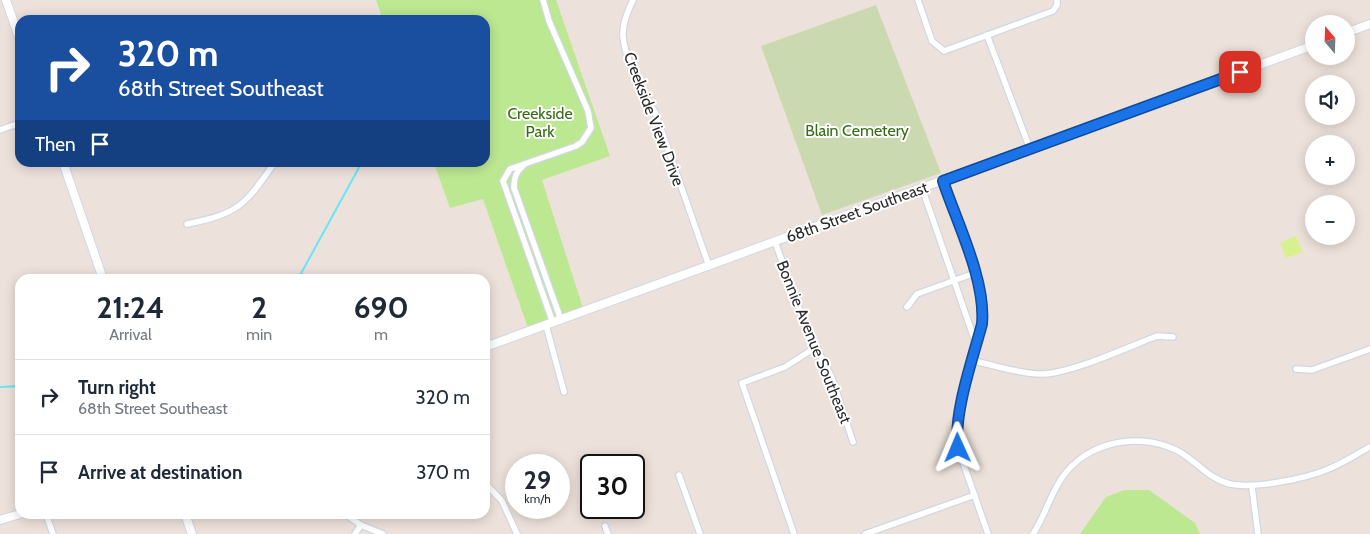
<!DOCTYPE html>
<html lang="en">
<head>
<meta charset="utf-8">
<style>
	body { margin:0; font-family:Cabin,sans-serif; background:#f6f6f7; color:#1f2937; height:100vh; display:flex; flex-direction:column; font-size:19px; white-space:nowrap }
	* { box-sizing:border-box; margin:0 }
	p { font-size:16px; color:#747a83 }
	.icon { flex:none; width:28px; height:28px; fill:none; stroke:currentColor; stroke-width:2; stroke-linecap:round; stroke-linejoin:round }
	.map { position:relative; flex:1; overflow:hidden }
	.drawer { position:absolute; left:15px; top:274px; width:475px; height:245px; display:flex; flex-direction:column; background:#fff; border-radius:15px; box-shadow:0 2px 12px #0003 }
	.drawer>* { flex:none }
	.top-card { position:absolute; left:15px; top:15px; width:475px; height:152px; border-radius:15px; box-shadow:0 2px 12px #0003; background:#1a4fa0; color:#fff; overflow:hidden }
	.needle { width:32px; rotate:341deg }
	.controls { position:absolute; left:1305px; top:15px; display:grid; gap:10px }
	.controls a { display:grid; place-items:center; width:50px; height:50px; border-radius:50%; background:#fff; box-shadow:0 2px 12px #0003; font-size:25px }
	.speed { position:absolute; left:505px; top:454px; display:flex; gap:10px; font-size:25px; font-weight:700; text-align:center }
	.speed>* { display:grid; place-content:center; width:65px; height:65px; border-radius:50%; background:#fff; box-shadow:0 2px 12px #0003; line-height:1 }
	.speed small { font-size:12px; font-weight:400 }
	.speed .limit { border:2px solid #111; border-radius:8px; background:#fff; color:#111 }
	.pin { position:absolute; display:grid; place-items:center; width:42px; height:42px; color:#fff; margin:-21px; border-radius:10px; box-shadow:0 2px 8px #0006 }
	.me { position:absolute; width:55px; margin:-28px; rotate:359deg; stroke-linejoin:round; filter:drop-shadow(0 0 4px #0008) }
	.turn { display:flex; align-items:center; gap:18px; height:105px; padding:0 20px; font-size:22px }
	.turn .icon { width:65px; height:65px; stroke-width:2.5 }
	.turn b { display:block; font-size:35px; line-height:42px }
	.then { display:flex; align-items:center; height:48px; padding:0 20px; background:#0003; gap:10px; font-size:19px }
	.eta { display:flex; justify-content:space-evenly; align-items:center; height:85px; text-align:center }
	.eta b { font-size:30px; font-weight:800; line-height:35px }
	ul { padding:0; list-style:none }
	li { display:flex; align-items:center; gap:15px; height:75px; padding:0 20px; border-top:1px solid #e0e1e3 }
	li div { flex:1 }
	li b { display:block; font-size:19px }
	li em { font-style:normal }
	.map>svg:first-child { display:block }
	.green { fill:#bde892 }
	.cemetery { fill:#cad9b0 }
	.pitch { fill:#d6f18d }
	.lines { fill:none; stroke-linecap:round; stroke-linejoin:round }
	.stream { stroke:#65e7f8; stroke-width:2 }
	.street-casing { stroke:#d0d7e4; stroke-width:8 }
	.secondary-casing { stroke:#d0d7e4; stroke-width:10 }
	.street { stroke:#fff; stroke-width:5.5 }
	.secondary { stroke:#fff; stroke-width:8 }
	.route-casing { stroke:#114b97; stroke-width:12 }
	.route { stroke:#1a73e8; stroke-width:9 }
	.labels { text-anchor:middle; dominant-baseline:central; stroke-width:4; stroke-linejoin:round; paint-order:stroke }
	.park-label { font-size:16px; fill:#346d14; stroke:#fff }
	.street-label { font-size:16px; fill:#2a2a2a; stroke:#fff }
</style>
</head>
<body>
<div class="map">
<svg width="1370" height="534" viewBox="0 0 1370 534">
	<rect width="100%" height="100%" fill="#ede2db"/>
	<g class="green">
		<polygon points="376,0 556,0 610,156 542,180 584,311 529,331 483,199 450,208 434,163 485,162 485,20 383,20"/>
		<polygon points="1124,490 1149,490 1195,523 1200,534 1080,534 1106,497"/>
	</g>
	<polygon class="cemetery" points="876,5 941,173 822,215 761,46"/>
	<polygon class="pitch" points="1296,236 1303,252 1286,258 1280,243"/>
	<g class="lines">
		<g class="stream">
			<polyline points="298,279 362,162"/>
			<polyline points="0,387 20,386"/>
		</g>
		<g class="street-casing">
			<g id="street">
				<polyline points="543,0 549,21 588,111 591,128 582,142 576,146 510,169 503,181 553,323"/>
				<path d="M633 0C627 12 622 24 623 37 625 58 643 96 655 112L709 266"/>
				<polyline points="918,0 932,41 944,51 1053,11 1057,5 1057,0"/>
				<polyline points="987,35 1030,149"/>
				<polyline points="0,130 20,123"/>
				<path d="M524 165C516 172 514 177 514 188L561 320"/>
				<path d="M943 181 980 289C990 345 950 396 958 448L988 534"/>
				<polyline points="922,188 976,344"/>
				<path d="M187 224C240 213 244 206 275 162"/>
				<polyline points="775,242 806,327 832,378 853,442"/>
				<polyline points="907,307 917,294 975,273"/>
				<polyline points="546,325 564,392"/>
				<path d="M973 361C995 365 1018 374 1041 374 1070 374 1128 347 1157 336L1173 337"/>
				<polyline points="1296,369 1312,370 1370,349"/>
				<polyline points="679,475 700,534"/>
				<polyline points="485,483 502,501 517,534"/>
				<polyline points="1252,487 1258,534"/>
				<polyline points="46,514 53,534"/>
				<polyline points="345,514 361,525 383,534"/>
				<polyline points="605,526 608,534"/>
				<polyline points="355,534 361,525"/>
				<polyline points="794,534 742,383 785,367 816,347"/>
				<polyline points="865,534 975,495"/>
				<path d="M1033 534C1043 519 1048 502 1057 486 1079 444 1134 430 1176 450 1195 459 1208 479 1230 484 1253 489 1304 479 1326 470 1342 464 1355 455 1370 447"/>
			</g>
		</g>
		<g class="secondary-casing">
			<g id="secondary">
				<polyline points="6,0 20,40"/>
				<polyline points="1346,33 1370,24"/>
				<polyline points="63,162 103,279"/>
				<polyline points="485,347 1314,45"/>
				<polyline points="185,514 192,534"/>
				<polyline points="0,520 20,514"/>
			</g>
		</g>
		<use href="#street" class="street"/>
		<use href="#secondary" class="secondary"/>
	</g>
	<g class="lines">
		<g class="route-casing">
			<path id="route" d="M958 448C953 414 973 358 982 324 986 280 957 223 943 181L1240 72"/>
		</g>
		<use href="#route" class="route"/>
	</g>
	<g class="labels">
		<g class="park-label">
			<text x="540" y="113">Creekside<tspan x="540" dy="18">Park</tspan></text>
			<text x="857" y="130">Blain Cemetery</text>
		</g>
		<g class="street-label">
			<text transform="translate(654 119) rotate(69)">Creekside View Drive</text>
			<text transform="translate(857 212) rotate(-20)">68th Street Southeast</text>
			<text transform="translate(814 342) rotate(68)">Bonnie Avenue Southeast</text>
		</g>
	</g>
</svg>
<div class="controls">
<a><svg class="needle" viewBox="-14 -14 28 28"><path d="M0-13l5 13h-10z" fill="#e53935"/><path d="M0 13l5-13h-10z" fill="#747a83"/></svg></a>
<a><svg class="icon" aria-label="sound" viewBox="0 0 24 24"><path d="M4 9h4l5-4v14l-5-4H4zM17 9q2 3 0 6"/></svg></a>
<a>+</a>
<a>−</a>
</div>
<div class="speed"><div>29<small>km/h</small></div><div class="limit">30</div></div>
<div class="pin" style="left:1240px;top:72px;background:#d93025"><svg class="icon" aria-label="arrive" viewBox="0 0 24 24"><path d="M6 21V4h12l-3 4 3 4H6"/></svg></div>
<svg class="me" style="left:958px;top:448px" viewBox="-20 -20 40 40"><path d="M0-17L14 15 0 8-14 15z" fill="#1a73e8" stroke="#fff" stroke-width="4"/></svg>
<div class="top-card">
<div class="turn"><svg class="icon" aria-label="right" viewBox="0 0 24 24"><path d="M7 20v-9h11M14 6l5 5-5 5"/></svg><div><b>320 m</b>68th Street Southeast</div></div>
<div class="then">Then<svg class="icon" aria-label="arrive" viewBox="0 0 24 24"><path d="M6 21V4h12l-3 4 3 4H6"/></svg></div>
</div>
<section class="drawer">
<div class="eta">
<div><b>21:24</b><p>Arrival</p></div>
<div><b>2</b><p>min</p></div>
<div><b>690</b><p>m</p></div>
</div>
<ul>
<li><svg class="icon" aria-label="right" viewBox="0 0 24 24"><path d="M7 20v-9h11M14 6l5 5-5 5"/></svg><div><b>Turn right</b><p>68th Street Southeast</p></div><em>320 m</em></li>
<li><svg class="icon" aria-label="arrive" viewBox="0 0 24 24"><path d="M6 21V4h12l-3 4 3 4H6"/></svg><div><b>Arrive at destination</b></div><em>370 m</em></li>
</ul>
</section>
</div>
</body>
</html>
